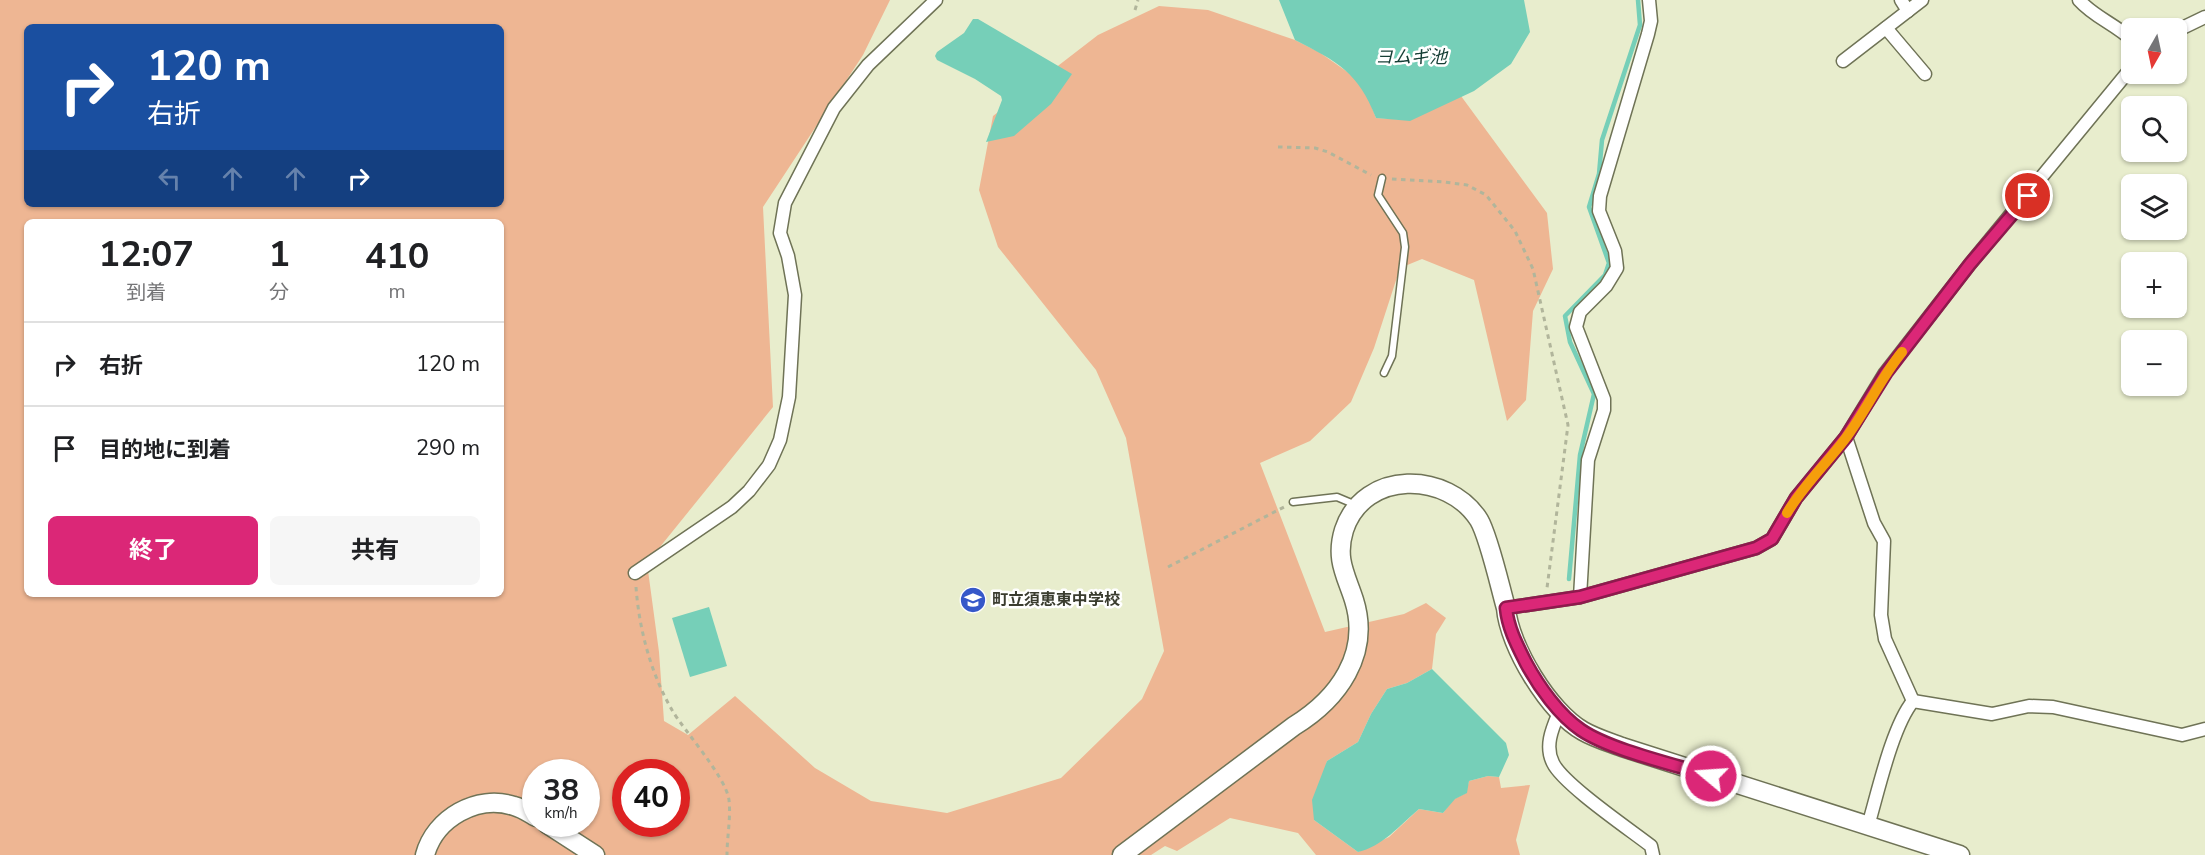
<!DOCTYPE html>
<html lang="ja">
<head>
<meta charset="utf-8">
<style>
	body { margin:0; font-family:"Nunito Sans","Noto Sans JP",sans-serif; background:#f6f6f6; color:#202124; height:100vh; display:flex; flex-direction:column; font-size:22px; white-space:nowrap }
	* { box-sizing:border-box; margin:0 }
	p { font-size:20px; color:#757577 }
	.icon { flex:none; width:33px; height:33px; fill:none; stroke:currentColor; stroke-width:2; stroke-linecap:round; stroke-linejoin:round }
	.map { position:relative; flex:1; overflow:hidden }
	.details { position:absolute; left:24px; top:219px; width:480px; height:378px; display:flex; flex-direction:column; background:#fff; border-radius:9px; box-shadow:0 2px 4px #0004 }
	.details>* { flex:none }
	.hud { position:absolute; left:24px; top:24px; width:480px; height:183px; border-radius:9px; box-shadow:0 2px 4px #0004; background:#1a4fa0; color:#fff; overflow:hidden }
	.needle { width:39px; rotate:189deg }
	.controls { position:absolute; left:2121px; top:18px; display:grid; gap:12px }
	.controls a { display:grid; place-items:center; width:66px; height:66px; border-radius:9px; background:#fff; box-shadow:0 2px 4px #0004; font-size:30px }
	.speed { position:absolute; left:522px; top:759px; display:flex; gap:12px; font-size:30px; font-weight:700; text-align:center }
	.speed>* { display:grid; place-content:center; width:78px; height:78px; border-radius:50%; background:#fff; box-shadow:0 2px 4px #0004; line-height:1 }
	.speed small { font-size:15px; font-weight:400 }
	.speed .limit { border:9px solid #d22; background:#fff; color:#111 }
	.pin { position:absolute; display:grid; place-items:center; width:51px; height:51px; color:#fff; margin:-26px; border:3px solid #fff; border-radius:50%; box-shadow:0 2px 6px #0007 }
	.me { position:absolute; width:66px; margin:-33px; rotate:288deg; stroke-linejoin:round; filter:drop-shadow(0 0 4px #0008) }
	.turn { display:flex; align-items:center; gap:21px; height:126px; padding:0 24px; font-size:27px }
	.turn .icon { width:78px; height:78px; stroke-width:2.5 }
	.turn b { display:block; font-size:42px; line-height:51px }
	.lanes { display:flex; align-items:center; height:57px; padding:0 24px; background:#0003; justify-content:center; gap:30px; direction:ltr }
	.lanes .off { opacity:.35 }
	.eta { display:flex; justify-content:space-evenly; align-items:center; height:102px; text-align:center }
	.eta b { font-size:36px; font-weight:700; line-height:42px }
	.action { display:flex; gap:12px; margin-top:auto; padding:12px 24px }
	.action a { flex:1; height:69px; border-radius:9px; background:#db2777; color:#fff; font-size:24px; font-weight:700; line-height:69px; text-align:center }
	.action a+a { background:#f6f6f6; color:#202124 }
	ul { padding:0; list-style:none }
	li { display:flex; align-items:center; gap:18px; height:84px; padding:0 24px; border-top:2px solid #e0e0e0 }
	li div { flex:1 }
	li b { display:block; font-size:22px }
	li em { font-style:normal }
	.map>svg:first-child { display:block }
	.green { fill:#eeb693; fill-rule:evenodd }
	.water { fill:#76cfb8 }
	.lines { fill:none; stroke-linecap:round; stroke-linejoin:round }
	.stream { stroke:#76cfb8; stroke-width:4.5 }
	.lane-casing { stroke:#6f7356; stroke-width:9 }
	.street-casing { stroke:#6f7356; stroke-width:15 }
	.secondary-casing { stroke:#6f7356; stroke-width:21 }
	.path { stroke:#b1b59b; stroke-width:3; stroke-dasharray:4.5 4.5; stroke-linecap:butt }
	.lane { stroke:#fff; stroke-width:6 }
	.street { stroke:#fff; stroke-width:12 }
	.secondary { stroke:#fff; stroke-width:18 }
	.route-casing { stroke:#8e194d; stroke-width:15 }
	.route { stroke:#db2777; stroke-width:10 }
	.slow { stroke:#f59e0b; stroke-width:10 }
	.labels { text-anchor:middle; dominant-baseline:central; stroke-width:5; stroke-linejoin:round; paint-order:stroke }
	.poi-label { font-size:16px; font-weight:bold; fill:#3a3c2f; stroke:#fff; text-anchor:start }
	.water-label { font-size:18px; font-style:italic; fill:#153e35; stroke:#fff }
</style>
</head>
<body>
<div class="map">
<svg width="2205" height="855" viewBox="0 0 2205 855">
	<rect width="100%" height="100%" fill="#e8edcd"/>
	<path class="green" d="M0 0H890L863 55 763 207 773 407 647 563 659 652 664 721 688 735 735 696 815 768 871 801 947 813 1061 778 1142 699 1164 651 1126 438 1096 370 998 247 979 190 993 116 1098 35 1159 6 1208 10 1295 40 1319 52 1356 78 1366 92 1376 118 1410 120 1461 96 1547 213 1553 269 1533 311 1526 400 1507 421 1474 280 1422 259 1400 268 1374 348 1351 402 1310 441 1260 463 1325 632 1404 614 1426 603 1446 618 1436 634 1432 669 1407 683 1387 689 1371 714 1358 742 1327 761 1314 820 1358 852 1389 837 1419 809 1443 813 1454 799 1466 793 1469 781 1488 776 1499 777 1501 788 1530 785 1516 840 1520 855H1316L1298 833 1230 818 1177 851 1165 846 1151 855H0ZM27 27H501V204H27ZM27 222H501V594H27ZM536 772H586V824H536ZM626 772H676V824H626Z"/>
	<g class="water">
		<path d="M1279 0H1524L1530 32 1511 64 1474 91 1410 121 1376 118C1358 72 1338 62 1295 40Z"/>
		<polygon points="973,19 978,19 1072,74 1051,104 1014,136 986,142 1002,100 1001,96 975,79 937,60 935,56 937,52 964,33"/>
		<polygon points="709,607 727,666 690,677 672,618"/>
		<path d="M1432 669 1506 743 1509 755 1499 777 1488 776 1469 781 1467 793 1455 799 1443 813 1419 809C1399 826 1383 846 1358 852L1314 820 1312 800 1327 761 1358 742 1371 714 1387 689 1407 683Z"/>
	</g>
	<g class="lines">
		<polyline class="stream" points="1569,579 1580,455 1594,394 1570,342 1565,316 1605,275 1609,263 1589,207 1599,174 1602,140 1640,25 1638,0"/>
		<g class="lane-casing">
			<g id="lane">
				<polyline points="1382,178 1378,195 1403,233 1405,247 1392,356 1384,373"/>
				<polyline points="1293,502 1337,497 1356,505"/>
			</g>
		</g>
		<g class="street-casing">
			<g id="street">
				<polyline points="1901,0 1908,11"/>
				<path d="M2079 0C2094 17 2115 24 2132 40"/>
				<polyline points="1886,28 1925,74"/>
				<polyline points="2176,31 2205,17"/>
				<polyline points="1843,61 1922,0"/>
				<polyline points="1846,437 1874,523 1884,541 1881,615 1885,639 1913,701"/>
				<polyline points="635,573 732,507 749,491 769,465 780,440 789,397 795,295 788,256 780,233 785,203 834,108 868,65 936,0"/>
				<polyline points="1580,597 1588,460 1604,410 1604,399 1576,327 1580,312 1606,286 1617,268 1615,251 1599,211 1600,196 1648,34 1651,21 1649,0"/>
				<polyline points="1506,608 1580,597 1756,548 1772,539 1796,498 1846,437 1885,373 1970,264 2132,67"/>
				<path d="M1560 710C1553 727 1544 745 1553 763 1563 784 1629 829 1651 846L1653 855"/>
				<path d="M1868 826C1878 792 1892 727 1913 701L1992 714 2029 706 2053 707 2182 735 2205 729"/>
			</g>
		</g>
		<g class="secondary-casing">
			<g id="secondary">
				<polyline points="547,824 595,855"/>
				<path d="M425 855C435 818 477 794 514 806 522 808 529 813 536 817"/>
				<path d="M1122 855 1294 726C1338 699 1371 654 1354 600 1346 575 1335 559 1344 530 1364 469 1448 471 1479 520 1489 537 1500 587 1506 608 1509 646 1549 712 1583 731 1595 738 1609 742 1622 747L1960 855"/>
			</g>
		</g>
		<g class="path">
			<polyline points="1135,10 1138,0"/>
			<polyline points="1278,147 1315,148 1328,152 1371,175"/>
			<polyline points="1392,179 1444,182 1467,185 1486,195 1515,231 1533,269 1568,425 1547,588"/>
			<polyline points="1168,567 1284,507"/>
			<path d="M636 587C639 629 651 674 672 710 685 732 726 777 729 800 731 817 727 837 727 855"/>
		</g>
		<use href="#lane" class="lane"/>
		<use href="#street" class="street"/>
		<use href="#secondary" class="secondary"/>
	</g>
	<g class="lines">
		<g class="route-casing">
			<path id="route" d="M1711 776C1676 765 1610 750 1581 730 1559 715 1539 687 1526 663 1517 645 1508 628 1506 608L1580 597 1756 548 1772 539 1796 498 1846 437 1886 373 1970 264 2028 196"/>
		</g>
		<use href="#route" class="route"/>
		<path class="slow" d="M1787 513C1803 486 1826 464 1845 439 1866 411 1880 379 1902 352"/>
	</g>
	<defs>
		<g id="school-disc" transform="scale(1.35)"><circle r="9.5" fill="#3658c9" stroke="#fff"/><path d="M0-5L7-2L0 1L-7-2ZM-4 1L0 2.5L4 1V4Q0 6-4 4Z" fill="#fff"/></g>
	</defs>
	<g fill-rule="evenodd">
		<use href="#school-disc" x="973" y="600"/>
	</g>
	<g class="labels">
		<g class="poi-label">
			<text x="992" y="600">町立須恵東中学校</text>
		</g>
		<g class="water-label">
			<text x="1411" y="57">ヨムギ池</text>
		</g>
	</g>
</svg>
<div class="controls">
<a><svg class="needle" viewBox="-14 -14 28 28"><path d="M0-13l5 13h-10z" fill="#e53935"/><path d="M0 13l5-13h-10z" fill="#757577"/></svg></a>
<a><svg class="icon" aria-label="search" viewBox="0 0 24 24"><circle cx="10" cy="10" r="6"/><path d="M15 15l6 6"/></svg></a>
<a><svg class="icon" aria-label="layers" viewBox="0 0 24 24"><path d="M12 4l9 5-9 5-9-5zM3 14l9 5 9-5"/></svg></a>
<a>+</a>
<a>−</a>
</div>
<div class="speed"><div>38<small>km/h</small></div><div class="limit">40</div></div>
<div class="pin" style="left:2028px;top:196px;background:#d93025"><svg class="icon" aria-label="arrive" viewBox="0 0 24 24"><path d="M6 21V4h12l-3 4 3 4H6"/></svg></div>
<svg class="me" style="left:1711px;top:776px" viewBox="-20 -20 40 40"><circle r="17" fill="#db2777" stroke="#fff" stroke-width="3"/><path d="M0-11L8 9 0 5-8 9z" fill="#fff"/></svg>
<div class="hud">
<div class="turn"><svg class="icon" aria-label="right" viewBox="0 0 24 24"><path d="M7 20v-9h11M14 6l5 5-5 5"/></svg><div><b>120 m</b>右折</div></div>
<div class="lanes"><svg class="icon off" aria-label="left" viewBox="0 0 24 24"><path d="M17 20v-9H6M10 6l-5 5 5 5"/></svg><svg class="icon off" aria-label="ahead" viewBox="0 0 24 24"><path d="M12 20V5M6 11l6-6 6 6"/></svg><svg class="icon off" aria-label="ahead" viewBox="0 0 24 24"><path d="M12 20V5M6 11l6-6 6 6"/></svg><svg class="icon" aria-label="right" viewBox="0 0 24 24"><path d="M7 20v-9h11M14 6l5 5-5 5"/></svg></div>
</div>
<section class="details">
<div class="eta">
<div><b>12:07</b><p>到着</p></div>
<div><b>1</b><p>分</p></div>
<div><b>410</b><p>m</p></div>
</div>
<ul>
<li><svg class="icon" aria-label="right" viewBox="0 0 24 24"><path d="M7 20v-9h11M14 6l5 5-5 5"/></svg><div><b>右折</b></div><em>120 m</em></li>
<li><svg class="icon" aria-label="arrive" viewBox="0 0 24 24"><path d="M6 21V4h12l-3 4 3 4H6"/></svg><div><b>目的地に到着</b></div><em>290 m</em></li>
</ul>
<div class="action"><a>終了</a><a>共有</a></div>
</section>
</div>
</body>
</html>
